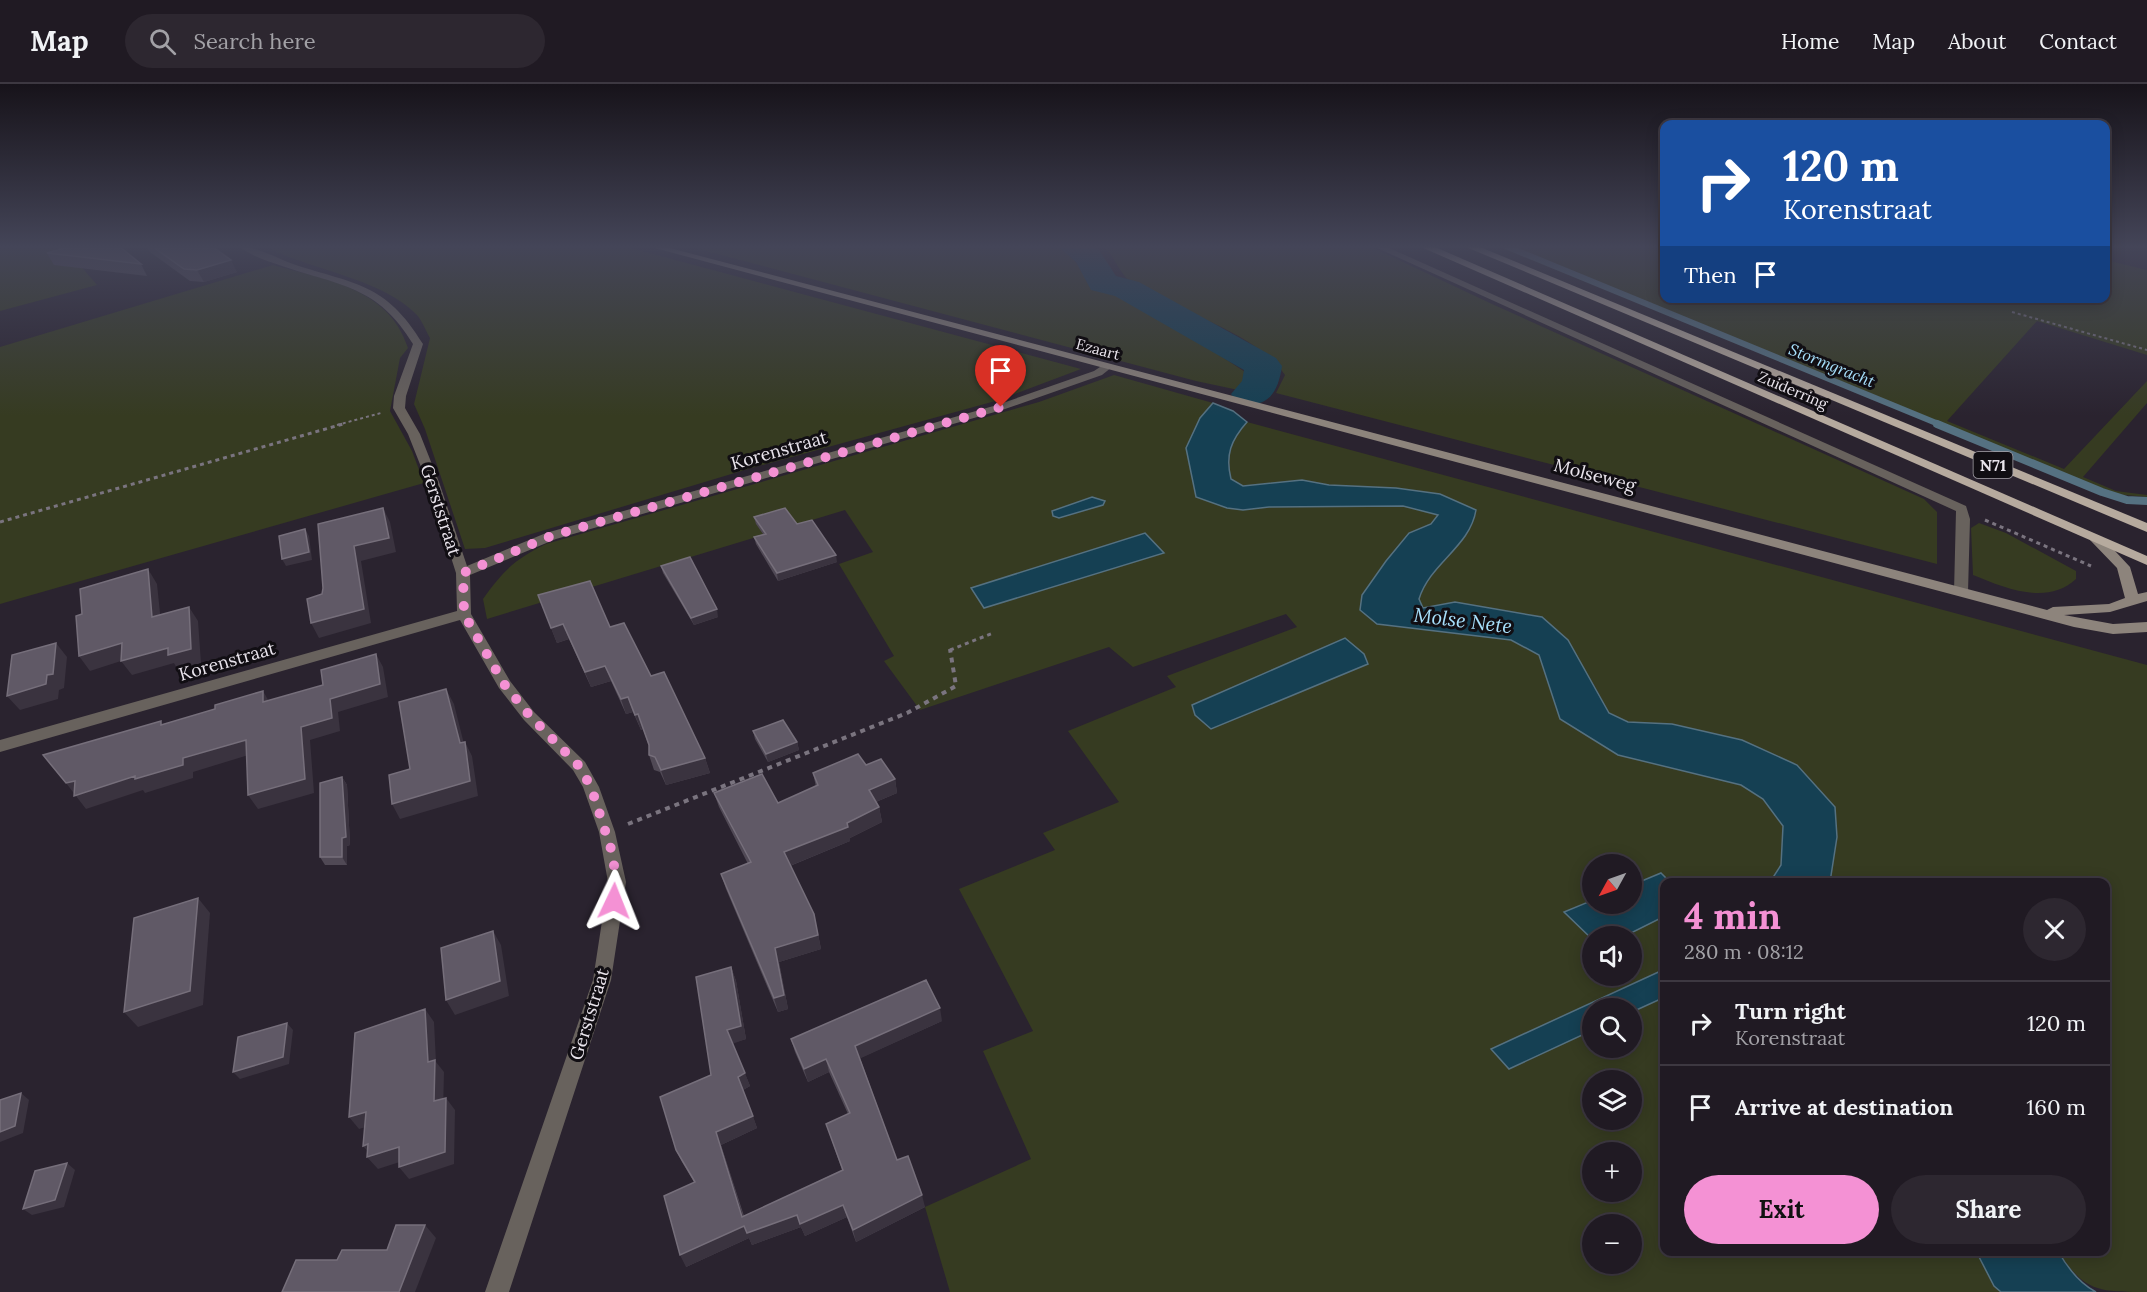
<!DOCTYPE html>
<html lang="en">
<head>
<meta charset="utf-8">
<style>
	body { margin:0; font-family:Lora,serif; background:#2d2730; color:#f1f3f6; height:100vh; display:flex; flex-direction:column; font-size:22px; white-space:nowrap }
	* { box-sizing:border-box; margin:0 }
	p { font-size:20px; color:#a2a1a6 }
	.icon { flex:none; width:33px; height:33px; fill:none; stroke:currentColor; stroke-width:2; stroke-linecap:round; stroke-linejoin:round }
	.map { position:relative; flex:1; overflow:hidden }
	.side { position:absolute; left:1660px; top:794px; width:450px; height:378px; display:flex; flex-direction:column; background:#201a23; border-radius:12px; box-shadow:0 3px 15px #0003,0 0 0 2px #3d3841 }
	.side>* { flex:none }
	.guide { position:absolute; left:1660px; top:36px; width:450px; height:183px; border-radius:12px; box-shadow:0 3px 15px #0003,0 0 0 2px #3d3841; background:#1a4fa0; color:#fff; overflow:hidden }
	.needle { width:39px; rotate:230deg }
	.buttons { position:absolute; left:1582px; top:770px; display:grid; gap:12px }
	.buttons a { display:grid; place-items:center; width:60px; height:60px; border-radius:50%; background:#201a23; box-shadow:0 3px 15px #0003,0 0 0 2px #3d3841; font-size:30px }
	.pin { position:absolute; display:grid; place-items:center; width:51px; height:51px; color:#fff; margin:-62px -26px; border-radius:50% 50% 50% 0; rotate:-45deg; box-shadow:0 0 6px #0007 }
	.pin .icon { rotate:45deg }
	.me { position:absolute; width:66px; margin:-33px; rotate:2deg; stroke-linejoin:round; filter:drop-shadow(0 0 4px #0008) }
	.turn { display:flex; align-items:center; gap:21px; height:126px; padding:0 24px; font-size:27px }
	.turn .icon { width:78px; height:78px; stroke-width:2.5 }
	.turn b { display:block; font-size:42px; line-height:51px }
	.then { display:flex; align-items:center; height:57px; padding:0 24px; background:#0003; gap:12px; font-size:22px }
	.round { display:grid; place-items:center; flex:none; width:63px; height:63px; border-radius:32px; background:#2d2730 }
	.summary { display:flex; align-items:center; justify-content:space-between; height:102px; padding:0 24px }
	h1 { font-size:36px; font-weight:700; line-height:45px; color:#f491d4 }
	.button { display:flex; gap:12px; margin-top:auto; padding:12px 24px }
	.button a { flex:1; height:69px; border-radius:36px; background:#f491d4; color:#111; font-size:24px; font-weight:700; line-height:69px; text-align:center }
	.button a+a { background:#2d2730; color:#f1f3f6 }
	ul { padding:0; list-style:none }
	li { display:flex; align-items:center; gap:18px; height:84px; padding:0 24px; border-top:2px solid #3d3841 }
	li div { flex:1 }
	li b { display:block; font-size:22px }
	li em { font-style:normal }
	header { display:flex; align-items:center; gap:36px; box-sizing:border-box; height:84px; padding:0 30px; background:#201a23; border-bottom:2px solid #3d3841 }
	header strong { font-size:28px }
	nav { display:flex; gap:33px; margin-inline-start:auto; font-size:21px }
	.search { width:420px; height:54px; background:#2d2730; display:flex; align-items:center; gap:15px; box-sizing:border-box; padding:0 21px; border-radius:33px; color:#a2a1a6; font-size:22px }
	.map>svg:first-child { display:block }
	.green { fill:#363b21; fill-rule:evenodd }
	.water { fill:#154053; stroke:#557181; stroke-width:1.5 }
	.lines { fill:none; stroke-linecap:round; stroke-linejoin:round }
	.stream-far1 { stroke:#557181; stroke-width:6 }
	.stream { stroke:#557181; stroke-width:8 }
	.river { fill:#154053; fill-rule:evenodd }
	.path-far2 { stroke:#7a747f; stroke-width:2; stroke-dasharray:3 3; stroke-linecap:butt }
	.path-far1 { stroke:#7a747f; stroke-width:3; stroke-dasharray:4 4; stroke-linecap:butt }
	.path { stroke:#7a747f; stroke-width:4; stroke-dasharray:5 5; stroke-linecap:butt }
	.minor { fill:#68625d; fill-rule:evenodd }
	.secondary { fill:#8d847c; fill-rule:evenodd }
	.trunk { fill:#b6aa9e; fill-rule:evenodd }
	.wall { fill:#504955 }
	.shaded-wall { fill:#3a333f }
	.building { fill:#605966; stroke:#766f7b; stroke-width:1.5 }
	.route { stroke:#f491d4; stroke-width:10; stroke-dasharray:0 18 }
	.labels { text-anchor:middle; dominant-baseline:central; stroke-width:6; stroke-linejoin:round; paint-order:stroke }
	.far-street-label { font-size:15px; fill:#e9e4ec; stroke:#110e13 }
	.far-water-label { font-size:16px; font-style:italic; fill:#a7e0fc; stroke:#110e13 }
	.shield { fill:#110e13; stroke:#a8a4ab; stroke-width:1.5 }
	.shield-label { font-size:16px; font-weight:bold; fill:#e9e4ec }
	.street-label { font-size:18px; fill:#e9e4ec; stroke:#110e13 }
	.water-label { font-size:20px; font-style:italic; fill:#a7e0fc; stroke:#110e13 }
</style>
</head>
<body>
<header>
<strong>Map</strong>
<div class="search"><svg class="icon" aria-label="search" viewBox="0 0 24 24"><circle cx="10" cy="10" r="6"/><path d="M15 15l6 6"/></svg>Search here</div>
<nav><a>Home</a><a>Map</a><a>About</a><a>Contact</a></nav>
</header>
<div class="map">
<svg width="2147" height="1208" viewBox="0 0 2147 1208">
	<rect width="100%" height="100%" fill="#2a232f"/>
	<g class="green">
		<polygon points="0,163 110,163 73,173 97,201 0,227"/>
		<path d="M266 163H627L1081 285 999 316 748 385 485 464 465 465 425 345 414 320 430 254C426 247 422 236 416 230 382 195 309 185 266 163Z"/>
		<polygon points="691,163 1060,163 1066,166 1093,200 1174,241 1248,290 1250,300 1243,307 1196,297"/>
		<path d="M1103 163H1371L1492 220 1924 415 1937 428V480L1276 309 1285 291C1255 247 1179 229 1135 201 1118 191 1115 170 1103 163Z"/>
		<polygon points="1499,163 1665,163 1665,214 2106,214 2106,176 2147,186 2147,271 2037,237 1947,337 2064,385 2147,297 2147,319 2083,393 2116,407 2147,411 2147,413 2113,410"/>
		<path d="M273 181C327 196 389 204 408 264L400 274 390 327 412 367 424 399 0 520V263Z"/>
		<path d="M1114 291 1213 319 1200 334 1196 413 1227 424 1243 426 1269 423 1403 422 1439 431 1431 440 1409 449 1377 540 1511 556 1539 571 1561 635 1618 671 1741 701 1763 715 1783 742 1781 781 1770 798H1670L1661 789 1632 801V780H1593V816L1564 828 1593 856V891H1632V852H1625L1665 832V885L1492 965 1509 985 1593 946V963H1632V928L1665 913V1167H1976L1994 1202 2001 1208H950L925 1123 1031 1075 983 967 1033 947 959 805 1055 766 1043 749 1119 718 1068 647 1176 603 1167 592 1297 543 1286 530 1133 583 1109 563 920 626 884 577 894 572 839 480 873 468 845 426 487 535 483 515C503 487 515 475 546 460L1039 318ZM1593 996H1632V1035H1593ZM1593 1068H1632V1107H1593ZM1593 1140H1632V1179H1593Z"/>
		<path d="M1247 338 2147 581V1208C2099 1208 2084 1208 2058 1167H2106V798H1830L1837 753 1672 640 1628 638 1609 629 1593 599 1455 518 1423 524 1419 515 1424 498 1447 473 1440 410 1396 404 1329 401 1302 396 1243 402 1231 395C1226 371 1231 356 1247 338Z"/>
		<path d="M1979 439 2006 449 2076 487V495C2047 522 2005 504 1973 491L1971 444Z"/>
	</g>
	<g class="water">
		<path d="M1213 319 1233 327 1247 338C1231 356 1225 371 1231 395L1243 402 1302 396 1329 401 1396 404 1440 410 1476 426C1470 463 1430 479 1419 515L1423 524 1455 518 1542 533 1568 556 1609 629 1628 638 1672 640 1742 656 1797 681 1835 723 1837 753 1830 798H1770L1781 781 1783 742 1763 715 1741 701 1618 671 1560 635 1539 571 1511 556 1377 540 1360 526 1362 511 1386 477 1409 449 1431 440 1438 431 1403 422 1269 423 1243 426 1227 424 1196 413 1186 364 1200 334Z"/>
		<polygon points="1092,413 1105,417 1103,421 1059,434 1053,432 1052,427"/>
		<polygon points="1145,449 1164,469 984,524 971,504"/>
		<polygon points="1345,554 1364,570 1368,580 1211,645 1195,631 1192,621"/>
		<polygon points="1661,789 1670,798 1665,798 1665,832 1625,852 1593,852 1593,856 1564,828 1593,816 1593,819 1632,819 1632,801"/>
		<polygon points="1665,885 1665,913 1632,928 1632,924 1593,924 1593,946 1509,985 1491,965"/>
		<path d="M1976 1167H2058C2067 1183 2079 1199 2096 1208H2001L1994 1202Z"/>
	</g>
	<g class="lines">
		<polyline class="stream-far1" points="1508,163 1941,341"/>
		<polyline class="stream" points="1937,340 2102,408 2127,416 2147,417"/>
		<path class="river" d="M1059 163H1097L1116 192 1139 198 1276 274 1282 282C1278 310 1267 326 1236 318L1231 310 1242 297 1244 286 1115 212 1091 206 1076 178Z"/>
		<g class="path-far2">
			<polyline points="2012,228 2147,266"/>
			<polyline points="337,341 381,329"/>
		</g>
		<g class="path-far1">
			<polyline points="1985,436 2091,482"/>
			<polyline points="0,438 343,340"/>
			<polyline points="950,566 993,549"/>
		</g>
		<polyline class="path" points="628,740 907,629 956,602 950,565"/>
		<g class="minor">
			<path d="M241 163C259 163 276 174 293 180 356 201 385 198 423 260L406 312 405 324 420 350 439 398 467 482 546 449 997 321 1094 287 1103 281 1112 283 1102 291 1005 325 556 455 470 491 471 530 510 597 534 628 585 678 599 703 615 748 626 798 611 896 509 1208H485L593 896 608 798 599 748 583 703 573 686 524 636 499 604 460 536 0 668V656L457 527 456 489 427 398 408 350 393 324 394 312 413 260C378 202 341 202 282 182 268 177 252 173 241 163Z"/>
			<polygon points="1375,163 1387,163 1966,422 1970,435 1968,508 1961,512 1954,508 1956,427"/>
		</g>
		<polygon class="secondary" points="651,163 666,163 2047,526 2053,523 2109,520 2125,514 2117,484 2090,456 2092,453 2102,453 2130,483 2138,510 2147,508 2147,517 2110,528 2064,531 2113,540 2147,538 2147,548 2113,550 2074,543"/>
		<g class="trunk">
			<polygon points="1421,163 1435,163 2147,472 2147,481"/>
			<polygon points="1466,163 1480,163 2147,439 2147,448"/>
		</g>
	</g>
	<g class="wall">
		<polygon points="147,163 213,163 237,188 204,198 190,197 150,168"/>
		<polygon points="47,169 141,180 147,192 54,181"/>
		<polygon points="754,433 797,440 837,478 778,497 756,460 754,453 763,450 756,440"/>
		<polygon points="661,482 718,533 694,541 663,489"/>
		<polygon points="538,511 610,543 651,592 705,674 710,689 666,701 660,688 654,686 649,671 649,662 643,645 641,646 633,628 626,630 611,597 591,603 569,555 557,559"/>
		<polygon points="753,647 797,658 799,666 768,678 755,655"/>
		<polygon points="866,681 895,695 897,709 876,718 879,723 882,738 850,754 850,757 790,782 814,830 821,865 779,878 788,925 778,928 726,805 721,790 748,780 719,723 714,709 778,719 816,703 813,689"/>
		<polygon points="342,693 347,701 350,761 347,762 347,781 325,781 320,773"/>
		<polygon points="731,883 736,897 746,955 732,959 750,1002 743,1006 757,1044 721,1061 744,1132 842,1086 826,1040 848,1030 829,988 808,998 795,968 791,955 942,937 860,974 897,1076 925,1123 856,1158 847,1133 805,1152 801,1143 752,1161 749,1154 686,1183 694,1098 682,1078 676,1066 711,991"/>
	</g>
	<g class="shaded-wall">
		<polygon points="231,176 237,188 204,198 197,186"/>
		<polygon points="383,424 390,438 396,468 361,477 371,539 319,554 311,539 354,462"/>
		<polygon points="305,445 309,452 312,476 286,482 282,475"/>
		<polygon points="836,471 837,478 778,497 777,489"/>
		<polygon points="148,485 157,500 162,548 152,533"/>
		<polygon points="189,523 198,537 201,579 178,586 174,579 132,591 121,577 90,587 79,572 122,559"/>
		<polygon points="717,525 718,533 694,541 691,534"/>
		<polygon points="563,540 569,555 557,559 551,544"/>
		<polygon points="56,559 67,573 64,604 59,606 58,615 20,626 7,612 47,591"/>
		<polygon points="376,570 383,583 388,613 338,628 340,647 310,656 314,709 258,725 248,711 301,643"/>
		<polygon points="605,582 611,597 591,603 585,588"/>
		<polygon points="446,605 454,620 467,672 465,658 472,672 478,712 400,735 392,720 460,659"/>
		<polygon points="263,607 271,621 263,618"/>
		<polygon points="628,613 633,628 626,630 621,615"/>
		<polygon points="638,630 643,645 641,646 635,631"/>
		<polygon points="246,656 255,669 193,688 193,694 145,709 143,706 86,725 66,699 183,674"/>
		<polygon points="797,658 799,666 768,678 766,670"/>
		<polygon points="705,674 710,689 666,701 661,686"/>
		<polygon points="342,693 347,701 350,761 347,762 347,781 342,773"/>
		<polygon points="895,695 897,709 871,720 869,706"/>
		<polygon points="879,723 882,738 850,754 850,757 787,783 784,768"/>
		<polygon points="198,814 210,829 203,921 138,943 124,928"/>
		<polygon points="814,830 821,865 779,878 788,925 778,928 774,914 775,864"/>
		<polygon points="493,847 501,861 509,912 455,931 446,916"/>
		<polygon points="731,883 736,897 746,955 732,960 727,946"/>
		<polygon points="940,924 942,937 859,975 855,962"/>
		<polygon points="425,925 434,938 436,978 444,988 443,1030 434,1017 428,978"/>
		<polygon points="287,939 293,946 289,980 240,995 233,988"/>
		<polygon points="826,975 829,988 808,998 804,985"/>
		<polygon points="745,989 750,1002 743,1006 738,993"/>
		<polygon points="21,1009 29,1016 23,1049 0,1058 0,1048"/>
		<polygon points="446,1014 455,1026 454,1080 409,1095 399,1083"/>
		<polygon points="366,1028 376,1040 359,1045 349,1033"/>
		<polygon points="753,1032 757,1044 721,1061 747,1145 742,1133 716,1048"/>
		<polygon points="368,1060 399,1063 409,1075 378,1085 367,1073 372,1072 363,1062"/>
		<polygon points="67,1079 75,1086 64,1123 32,1131 23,1125"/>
		<polygon points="922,1111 925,1123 856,1158 853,1146"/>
		<polygon points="843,1121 847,1133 805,1152 801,1143 752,1161 749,1154 686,1183 680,1171 744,1142"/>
		<polygon points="425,1141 436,1154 415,1208 399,1208"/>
	</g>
	<g class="building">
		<polygon points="68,163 120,163 141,180 47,169"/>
		<polygon points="153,163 213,163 231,176 197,186 184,185"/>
		<polygon points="383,424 389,454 354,462 364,525 311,539 307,515 322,510 323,504 318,440"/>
		<polygon points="785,424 797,440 812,436 836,471 777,489 754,453 766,450 754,433"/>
		<polygon points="305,445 309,468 282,475 279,452"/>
		<polygon points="690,473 717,525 691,534 661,482"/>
		<polygon points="148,485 152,533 189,523 191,565 168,571 168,564 121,577 122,559 79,572 76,532 82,530 80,505"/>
		<polygon points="590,497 610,543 624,539 651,592 664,588 705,674 661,686 655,673 649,671 649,661 638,630 635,631 628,613 621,615 605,582 585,588 563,540 551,544 538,511"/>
		<polygon points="56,559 53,590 47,591 46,600 7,612 12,571"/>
		<polygon points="376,570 380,600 330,615 332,634 301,643 305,695 248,711 246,656 183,674 183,681 135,695 135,692 74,712 75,697 66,699 43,671 161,637 161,641 215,625 215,621 263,607 263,618 323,601 321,586"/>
		<polygon points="446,605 460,659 465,658 470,697 392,720 389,691 410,685 399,618"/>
		<polygon points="783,636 797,658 766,670 753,647"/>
		<polygon points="858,670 866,681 881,675 895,695 869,706 879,723 847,739 848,743 784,768 814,830 818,851 775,864 784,911 774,914 721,790 751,778 714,709 762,690 778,719 818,701 813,689"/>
		<polygon points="342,693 346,753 342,754 342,773 320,773 320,699"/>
		<polygon points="198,814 190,907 124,928 134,834"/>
		<polygon points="493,847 500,897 446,916 441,864"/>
		<polygon points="731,883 741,942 727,946 745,989 738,993 753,1032 716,1048 742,1133 843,1086 826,1040 850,1029 826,975 804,985 791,955 926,896 940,924 855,962 897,1076 908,1072 922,1111 853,1146 843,1121 800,1140 797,1131 747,1149 744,1142 680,1171 664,1112 695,1098 676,1066 660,1013 711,991 696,893"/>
		<polygon points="425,925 428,978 435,976 434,1017 446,1014 445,1068 399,1083 399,1063 367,1073 368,1060 363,1062 366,1028 349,1033 355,949"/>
		<polygon points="287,939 283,973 233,988 238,953"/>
		<polygon points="21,1009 15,1042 0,1048 0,1016"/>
		<polygon points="67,1079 55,1116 23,1125 35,1087"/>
		<polygon points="396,1141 425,1141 399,1208 282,1208 296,1176 337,1176 342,1166 387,1166"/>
	</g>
	<linearGradient id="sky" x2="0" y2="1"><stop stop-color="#17131a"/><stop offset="0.49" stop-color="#444558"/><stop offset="1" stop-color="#444558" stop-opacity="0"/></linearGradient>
	<rect width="2147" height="332" fill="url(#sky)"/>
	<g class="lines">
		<polyline class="route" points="614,817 617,798 611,765 591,703 579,682 530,632 504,600 464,530 463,489 551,452 1001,323"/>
	</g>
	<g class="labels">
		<g class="far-street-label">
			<text transform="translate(1098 265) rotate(15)">Ezaart</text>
			<text transform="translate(1793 306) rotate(23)">Zuiderring</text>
		</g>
		<g class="far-water-label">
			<text transform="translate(1832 281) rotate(22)">Stormgracht</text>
		</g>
		<rect class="shield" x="1973.5" y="368" width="39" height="26" rx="4.5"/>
		<g class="shield-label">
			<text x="1993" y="381">N71</text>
		</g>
		<g class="street-label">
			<text transform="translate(779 366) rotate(-16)">Korenstraat</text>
			<text transform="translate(1595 391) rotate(15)">Molseweg</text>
			<text transform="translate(441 426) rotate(72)">Gerststraat</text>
			<text transform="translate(227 577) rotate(-16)">Korenstraat</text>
			<text transform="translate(589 930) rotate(-73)">Gerststraat</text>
		</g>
		<g class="water-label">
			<text transform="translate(1463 536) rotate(7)">Molse Nete</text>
		</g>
	</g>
</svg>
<div class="buttons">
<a><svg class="needle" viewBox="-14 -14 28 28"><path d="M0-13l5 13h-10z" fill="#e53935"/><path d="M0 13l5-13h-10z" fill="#a2a1a6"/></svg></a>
<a><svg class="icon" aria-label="sound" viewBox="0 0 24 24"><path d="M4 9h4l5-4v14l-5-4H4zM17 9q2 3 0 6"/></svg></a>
<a><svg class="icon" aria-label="search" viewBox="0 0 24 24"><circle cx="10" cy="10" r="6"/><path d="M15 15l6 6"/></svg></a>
<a><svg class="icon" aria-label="layers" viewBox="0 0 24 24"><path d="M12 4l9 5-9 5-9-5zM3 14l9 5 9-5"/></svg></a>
<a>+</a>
<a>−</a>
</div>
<div class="pin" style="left:1001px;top:323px;background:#d93025"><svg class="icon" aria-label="arrive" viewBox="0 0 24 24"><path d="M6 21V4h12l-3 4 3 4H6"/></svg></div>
<svg class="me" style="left:614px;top:817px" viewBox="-20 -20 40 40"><path d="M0-17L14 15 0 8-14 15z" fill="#f491d4" stroke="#fff" stroke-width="4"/></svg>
<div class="guide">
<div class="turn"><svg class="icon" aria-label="right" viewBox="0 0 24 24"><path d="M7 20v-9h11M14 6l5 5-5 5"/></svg><div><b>120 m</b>Korenstraat</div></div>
<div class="then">Then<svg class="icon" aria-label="arrive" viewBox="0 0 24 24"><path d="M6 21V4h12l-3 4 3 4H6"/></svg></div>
</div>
<section class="side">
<div class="summary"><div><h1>4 min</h1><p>280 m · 08:12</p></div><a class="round"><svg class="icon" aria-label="close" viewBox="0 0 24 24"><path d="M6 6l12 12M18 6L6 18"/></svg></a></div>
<ul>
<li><svg class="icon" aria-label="right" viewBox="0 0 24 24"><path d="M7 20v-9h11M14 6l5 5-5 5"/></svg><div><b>Turn right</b><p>Korenstraat</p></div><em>120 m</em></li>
<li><svg class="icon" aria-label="arrive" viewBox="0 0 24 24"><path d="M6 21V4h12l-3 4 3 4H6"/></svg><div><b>Arrive at destination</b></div><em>160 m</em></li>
</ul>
<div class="button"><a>Exit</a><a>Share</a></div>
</section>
</div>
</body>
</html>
